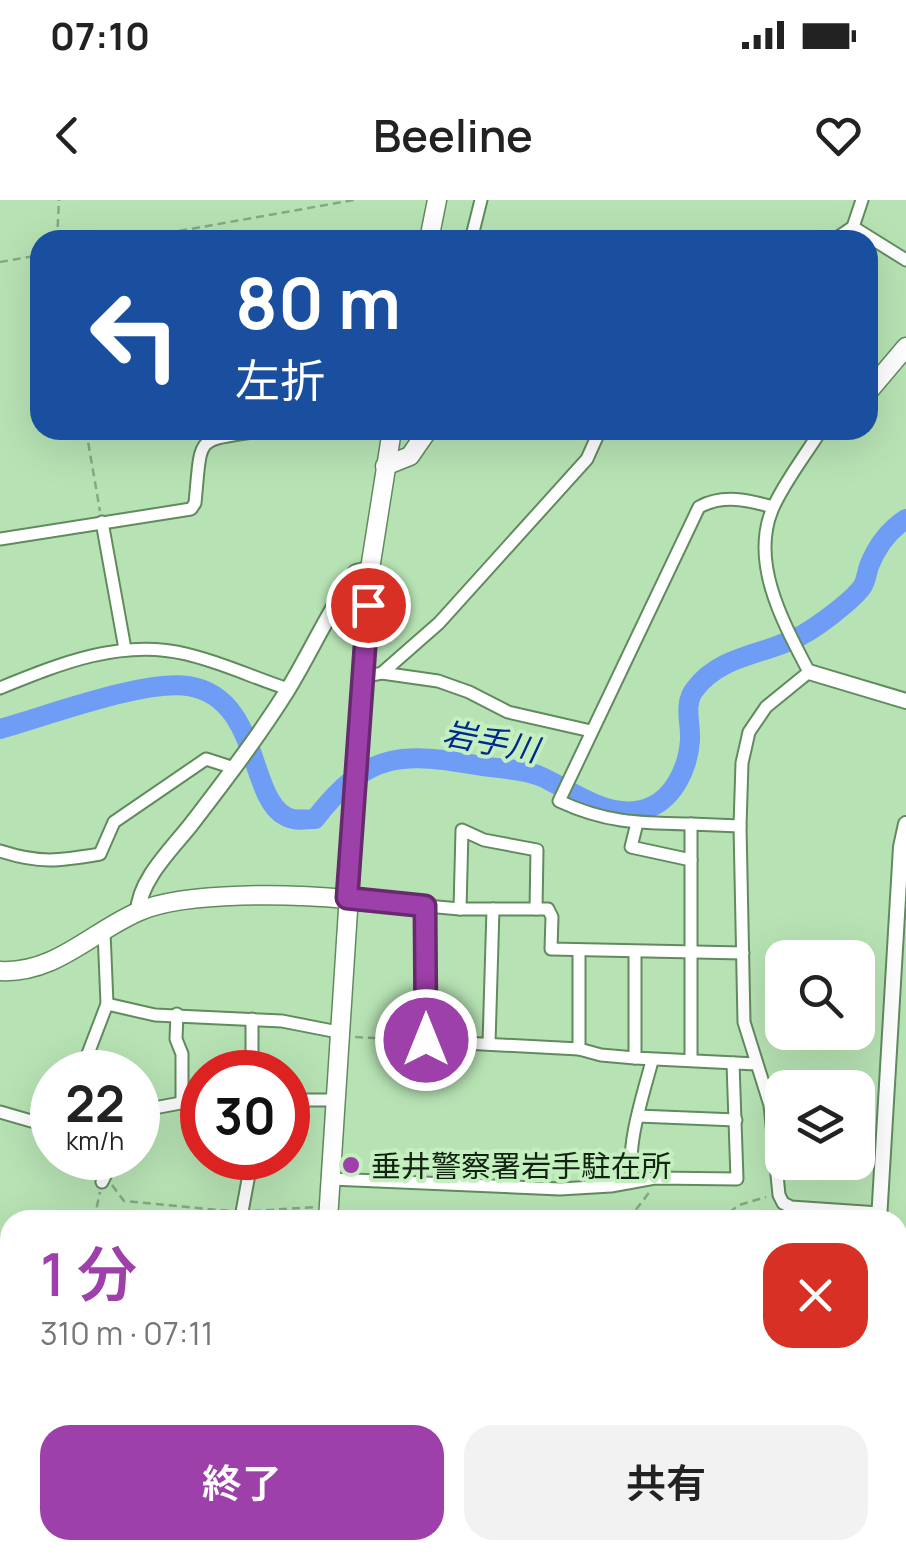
<!DOCTYPE html>
<html lang="ja">
<head>
<meta charset="utf-8">
<style>
	body { margin:0; font-family:Manrope,"Noto Sans JP",sans-serif; background:#f2f2f2; color:#222; height:100vh; display:flex; flex-direction:column; font-size:38px; white-space:nowrap }
	* { box-sizing:border-box; margin:0 }
	p { font-size:32px; color:#767676 }
	.icon { flex:none; width:55px; height:55px; fill:none; stroke:currentColor; stroke-width:2; stroke-linecap:round; stroke-linejoin:round }
	.map { position:relative; flex:1; overflow:hidden }
	.details { position:absolute; left:0px; top:1010px; width:908px; height:350px; display:flex; flex-direction:column; background:#fff; border-radius:30px 30px 0 0; box-shadow:0 10px 40px #0002 }
	.details>* { flex:none }
	.banner { position:absolute; left:30px; top:30px; width:848px; height:210px; border-radius:30px; box-shadow:0 10px 40px #0002; background:#1a4fa0; color:#fff; overflow:hidden }
	.buttons { position:absolute; left:765px; top:740px; display:grid; gap:20px }
	.buttons a { display:grid; place-items:center; width:110px; height:110px; border-radius:20px; background:#fff; box-shadow:0 10px 40px #0002; font-size:50px }
	.speed { position:absolute; left:30px; top:850px; display:flex; gap:20px; font-size:50px; font-weight:700; text-align:center }
	.speed>* { display:grid; place-content:center; width:130px; height:130px; border-radius:50%; background:#fff; box-shadow:0 10px 40px #0002; line-height:1 }
	.speed small { font-size:25px; font-weight:400 }
	.speed .limit { border:15px solid #d22; background:#fff; color:#111 }
	.pin { position:absolute; display:grid; place-items:center; width:85px; height:85px; color:#fff; margin:-42px; border:5px solid #fff; border-radius:50%; box-shadow:0 2px 10px #0007 }
	.me { position:absolute; width:110px; margin:-55px; rotate:0deg; stroke-linejoin:round; filter:drop-shadow(0 0 8px #0008) }
	.turn { display:flex; align-items:center; gap:35px; height:210px; padding:0 40px; font-size:45px }
	.turn .icon { width:130px; height:130px; stroke-width:2.5 }
	.turn b { display:block; font-size:70px; line-height:85px }
	.round { display:grid; place-items:center; flex:none; width:105px; height:105px; border-radius:30px; background:#f2f2f2 }
	.headline { display:flex; align-items:center; justify-content:space-between; height:170px; padding:0 40px }
	h1 { font-size:60px; font-weight:600; line-height:75px; color:#9e40aa }
	.button { display:flex; gap:20px; margin-top:auto; padding:20px 40px }
	.button a { flex:1; height:115px; border-radius:30px; background:#9e40aa; color:#fff; font-size:40px; font-weight:600; line-height:115px; text-align:center }
	.button a+a { background:#f2f2f2; color:#222 }
	.status { display:flex; justify-content:space-between; align-items:center; height:70px; padding:0 50px; background:#fff; direction:ltr }
	.status svg { height:28px; fill:currentColor }
	header { display:flex; justify-content:space-between; align-items:center; height:130px; padding:0 40px; background:#fff; font-size:45px; font-weight:600 }
	.map>svg:first-child { display:block }
	.lines { fill:none; stroke-linecap:round; stroke-linejoin:round }
	.stream { stroke:#6f9cf4; stroke-width:4 }
	.river { stroke:#6f9cf4; stroke-width:20 }
	.minor-casing { stroke:#628a5f; stroke-width:15 }
	.tertiary-casing { stroke:#628a5f; stroke-width:18 }
	.secondary-casing { stroke:#628a5f; stroke-width:21 }
	.primary-casing { stroke:#628a5f; stroke-width:21 }
	.path { stroke:#85a983; stroke-width:2.5; stroke-dasharray:8 5; stroke-linecap:butt }
	.minor { stroke:#fff; stroke-width:11 }
	.tertiary { stroke:#fff; stroke-width:14 }
	.secondary { stroke:#fff; stroke-width:18 }
	.primary { stroke:#fff; stroke-width:18 }
	.route-casing { stroke:#672a6e; stroke-width:25 }
	.route { stroke:#9e40aa; stroke-width:18 }
	.poi-dot { fill:#9e40aa; stroke:#c4f0c0; stroke-width:4 }
	.labels { text-anchor:middle; dominant-baseline:central; stroke-width:8; stroke-linejoin:round; paint-order:stroke }
	.poi-label { font-size:30px; fill:#132312; stroke:#c4f0c0; text-anchor:start }
	.water-label { font-size:32px; font-style:italic; fill:#00298d; stroke:#c4f0c0 }
</style>
</head>
<body>
<div class="status"><b>07:10</b><svg viewBox="0 0 49 12"><path d="M0 12V9h3v3zM5 12V6h3v6zM10 12V3h3v9zM15 12V0h3v12zM26 1h20v11H26zM47 4h2v5h-2z"/></svg></div>
<header><svg class="icon" aria-label="back" viewBox="0 0 24 24"><path d="M15 5l-7 7 7 7"/></svg>Beeline<svg class="icon" aria-label="heart" viewBox="0 0 24 24"><path d="M12 20l-8-8c-3-5 5-10 8-4 3-6 11-1 8 4z"/></svg></header>
<div class="map">
<svg width="906" height="1360" viewBox="0 0 906 1360">
	<rect width="100%" height="100%" fill="#b7e3b4"/>
	<g class="lines">
		<g class="stream">
			<polyline points="898,1111 906,1105"/>
			<polyline points="0,1192 10,1195"/>
		</g>
		<path class="river" d="M0 529C47 516 142 480 188 486 260 497 248 596 285 616 295 622 305 619 315 619 368 550 404 552 482 566 501 569 525 569 542 577 572 591 606 618 641 610 672 604 688 569 690 540 691 523 683 504 695 489 721 454 767 455 802 435 817 427 852 401 862 387 866 382 867 372 869 366 877 346 889 330 906 319"/>
		<g class="minor-casing">
			<g id="minor">
				<polyline points="853,27 906,60"/>
				<polyline points="471,40 481,0"/>
				<polyline points="834,40 853,27 862,0"/>
				<path d="M821 230C805 256 784 282 772 310 750 364 784 424 809 472L766 507 749 532 742 563 740 626 744 822 770 905 779 995 783 1003 791 1007 879 1013"/>
				<polyline points="102,322 125,449"/>
				<path d="M0 339 191 309 195 303C202 231 194 242 265 230"/>
				<polyline points="382,473 438,481 469,492 508,512 591,531"/>
				<polyline points="364,477 382,473 439,423 587,259 600,230"/>
				<path d="M0 488C59 464 122 438 186 454 221 462 254 478 288 489"/>
				<polyline points="637,623 631,647 691,660"/>
				<path d="M691 624C639 623 606 623 559 601L699 307C723 294 748 300 773 307"/>
				<path d="M0 651C40 664 59 661 100 654L114 622 206 559 234 568"/>
				<polyline points="347,699 460,709 548,709 552,717 551,749 743,753"/>
				<polyline points="425,706 426,841 579,849 579,750"/>
				<polyline points="460,709 462,630 484,640 537,650 536,709"/>
				<polyline points="635,752 635,858 756,864"/>
				<polyline points="107,804 155,815 282,821 338,832"/>
				<polyline points="177,814 176,839 182,854 182,902"/>
				<polyline points="489,843 493,709"/>
				<polyline points="579,849 601,855 635,858"/>
				<polyline points="691,860 691,624 740,626"/>
				<polyline points="81,872 107,804 104,732"/>
				<polyline points="252,872 252,819"/>
				<polyline points="288,900 334,900"/>
				<polyline points="138,911 202,899"/>
				<polyline points="0,912 52,927"/>
				<polyline points="638,916 736,920"/>
				<polyline points="98,958 106,974 102,982"/>
				<polyline points="331,979 560,989 611,986 655,978 737,979 733,863"/>
				<path d="M633 981C625 948 643 895 652 861"/>
				<polyline points="242,1012 252,958"/>
				<polyline points="898,1252 906,1252"/>
			</g>
		</g>
		<g class="tertiary-casing">
			<g id="tertiary">
				<polyline points="809,472 906,501"/>
				<path d="M138 712C139 679 174 647 193 622 226 579 258 537 287 491 311 452 329 410 356 372L370 369"/>
				<polyline points="879,1020 901,647 906,624"/>
				<polyline points="859,1360 859,1350"/>
			</g>
		</g>
		<g class="secondary-casing">
			<g id="secondary">
				<polyline points="868,192 906,147"/>
				<polyline points="385,266 410,256 428,230"/>
				<path d="M0 771C56 774 92 731 140 711 187 691 294 694 347 699"/>
			</g>
		</g>
		<g class="primary-casing">
			<g id="primary">
				<polyline points="429,40 437,0"/>
				<polyline points="328,1020 370,369 392,230"/>
				<polyline points="322,1350 324,1360"/>
			</g>
		</g>
		<g class="path">
			<polyline points="57,40 59,0"/>
			<polyline points="128,40 354,0"/>
			<polyline points="0,62 40,55"/>
			<polyline points="86,230 100,311"/>
			<polyline points="355,837 417,840"/>
			<polyline points="112,985 124,1001 230,1011"/>
			<polyline points="253,1011 315,1007"/>
			<polyline points="342,1014 393,1015 411,1020"/>
			<polyline points="94,1020 100,992"/>
			<polyline points="628,1020 651,990"/>
			<polyline points="719,1020 739,1005 766,997"/>
			<polyline points="0,1112 10,1112"/>
			<polyline points="0,1123 10,1124"/>
			<polyline points="0,1185 10,1188"/>
			<polyline points="0,1204 10,1206"/>
			<polyline points="0,1269 10,1261"/>
			<polyline points="162,1360 173,1350"/>
			<polyline points="177,1360 188,1350"/>
			<polyline points="429,1360 439,1350"/>
			<polyline points="664,1360 664,1350"/>
			<polyline points="679,1360 680,1350"/>
		</g>
		<use href="#minor" class="minor"/>
		<use href="#tertiary" class="tertiary"/>
		<use href="#secondary" class="secondary"/>
		<use href="#primary" class="primary"/>
	</g>
	<g class="lines">
		<g class="route-casing">
			<polyline id="route" points="368,405 347,698 425,706 426,840"/>
		</g>
		<use href="#route" class="route"/>
	</g>
	<circle class="poi-dot" cx="351" cy="965" r="10"/>
	<g class="labels">
		<g class="poi-label">
			<text x="371" y="965">垂井警察署岩手駐在所</text>
		</g>
		<g class="water-label">
			<text transform="translate(491 541) rotate(11)">岩手川</text>
		</g>
	</g>
</svg>
<div class="buttons">
<a><svg class="icon" aria-label="search" viewBox="0 0 24 24"><circle cx="10" cy="10" r="6"/><path d="M15 15l6 6"/></svg></a>
<a><svg class="icon" aria-label="layers" viewBox="0 0 24 24"><path d="M12 4l9 5-9 5-9-5zM3 14l9 5 9-5"/></svg></a>
</div>
<div class="speed"><div>22<small>km/h</small></div><div class="limit">30</div></div>
<div class="pin" style="left:368px;top:405px;background:#d93025"><svg class="icon" aria-label="arrive" viewBox="0 0 24 24"><path d="M6 21V4h12l-3 4 3 4H6"/></svg></div>
<svg class="me" style="left:426px;top:840px" viewBox="-20 -20 40 40"><circle r="17" fill="#9e40aa" stroke="#fff" stroke-width="3"/><path d="M0-11L8 9 0 5-8 9z" fill="#fff"/></svg>
<div class="banner">
<div class="turn"><svg class="icon" aria-label="left" viewBox="0 0 24 24"><path d="M17 20v-9H6M10 6l-5 5 5 5"/></svg><div><b>80 m</b>左折</div></div>
</div>
<section class="details">
<div class="headline"><div><h1>1 分</h1><p>310 m · 07:11</p></div><a class="round" style="background:#d93025;color:#fff"><svg class="icon" aria-label="close" viewBox="0 0 24 24"><path d="M6 6l12 12M18 6L6 18"/></svg></a></div>
<div class="button"><a>終了</a><a>共有</a></div>
</section>
</div>
</body>
</html>
